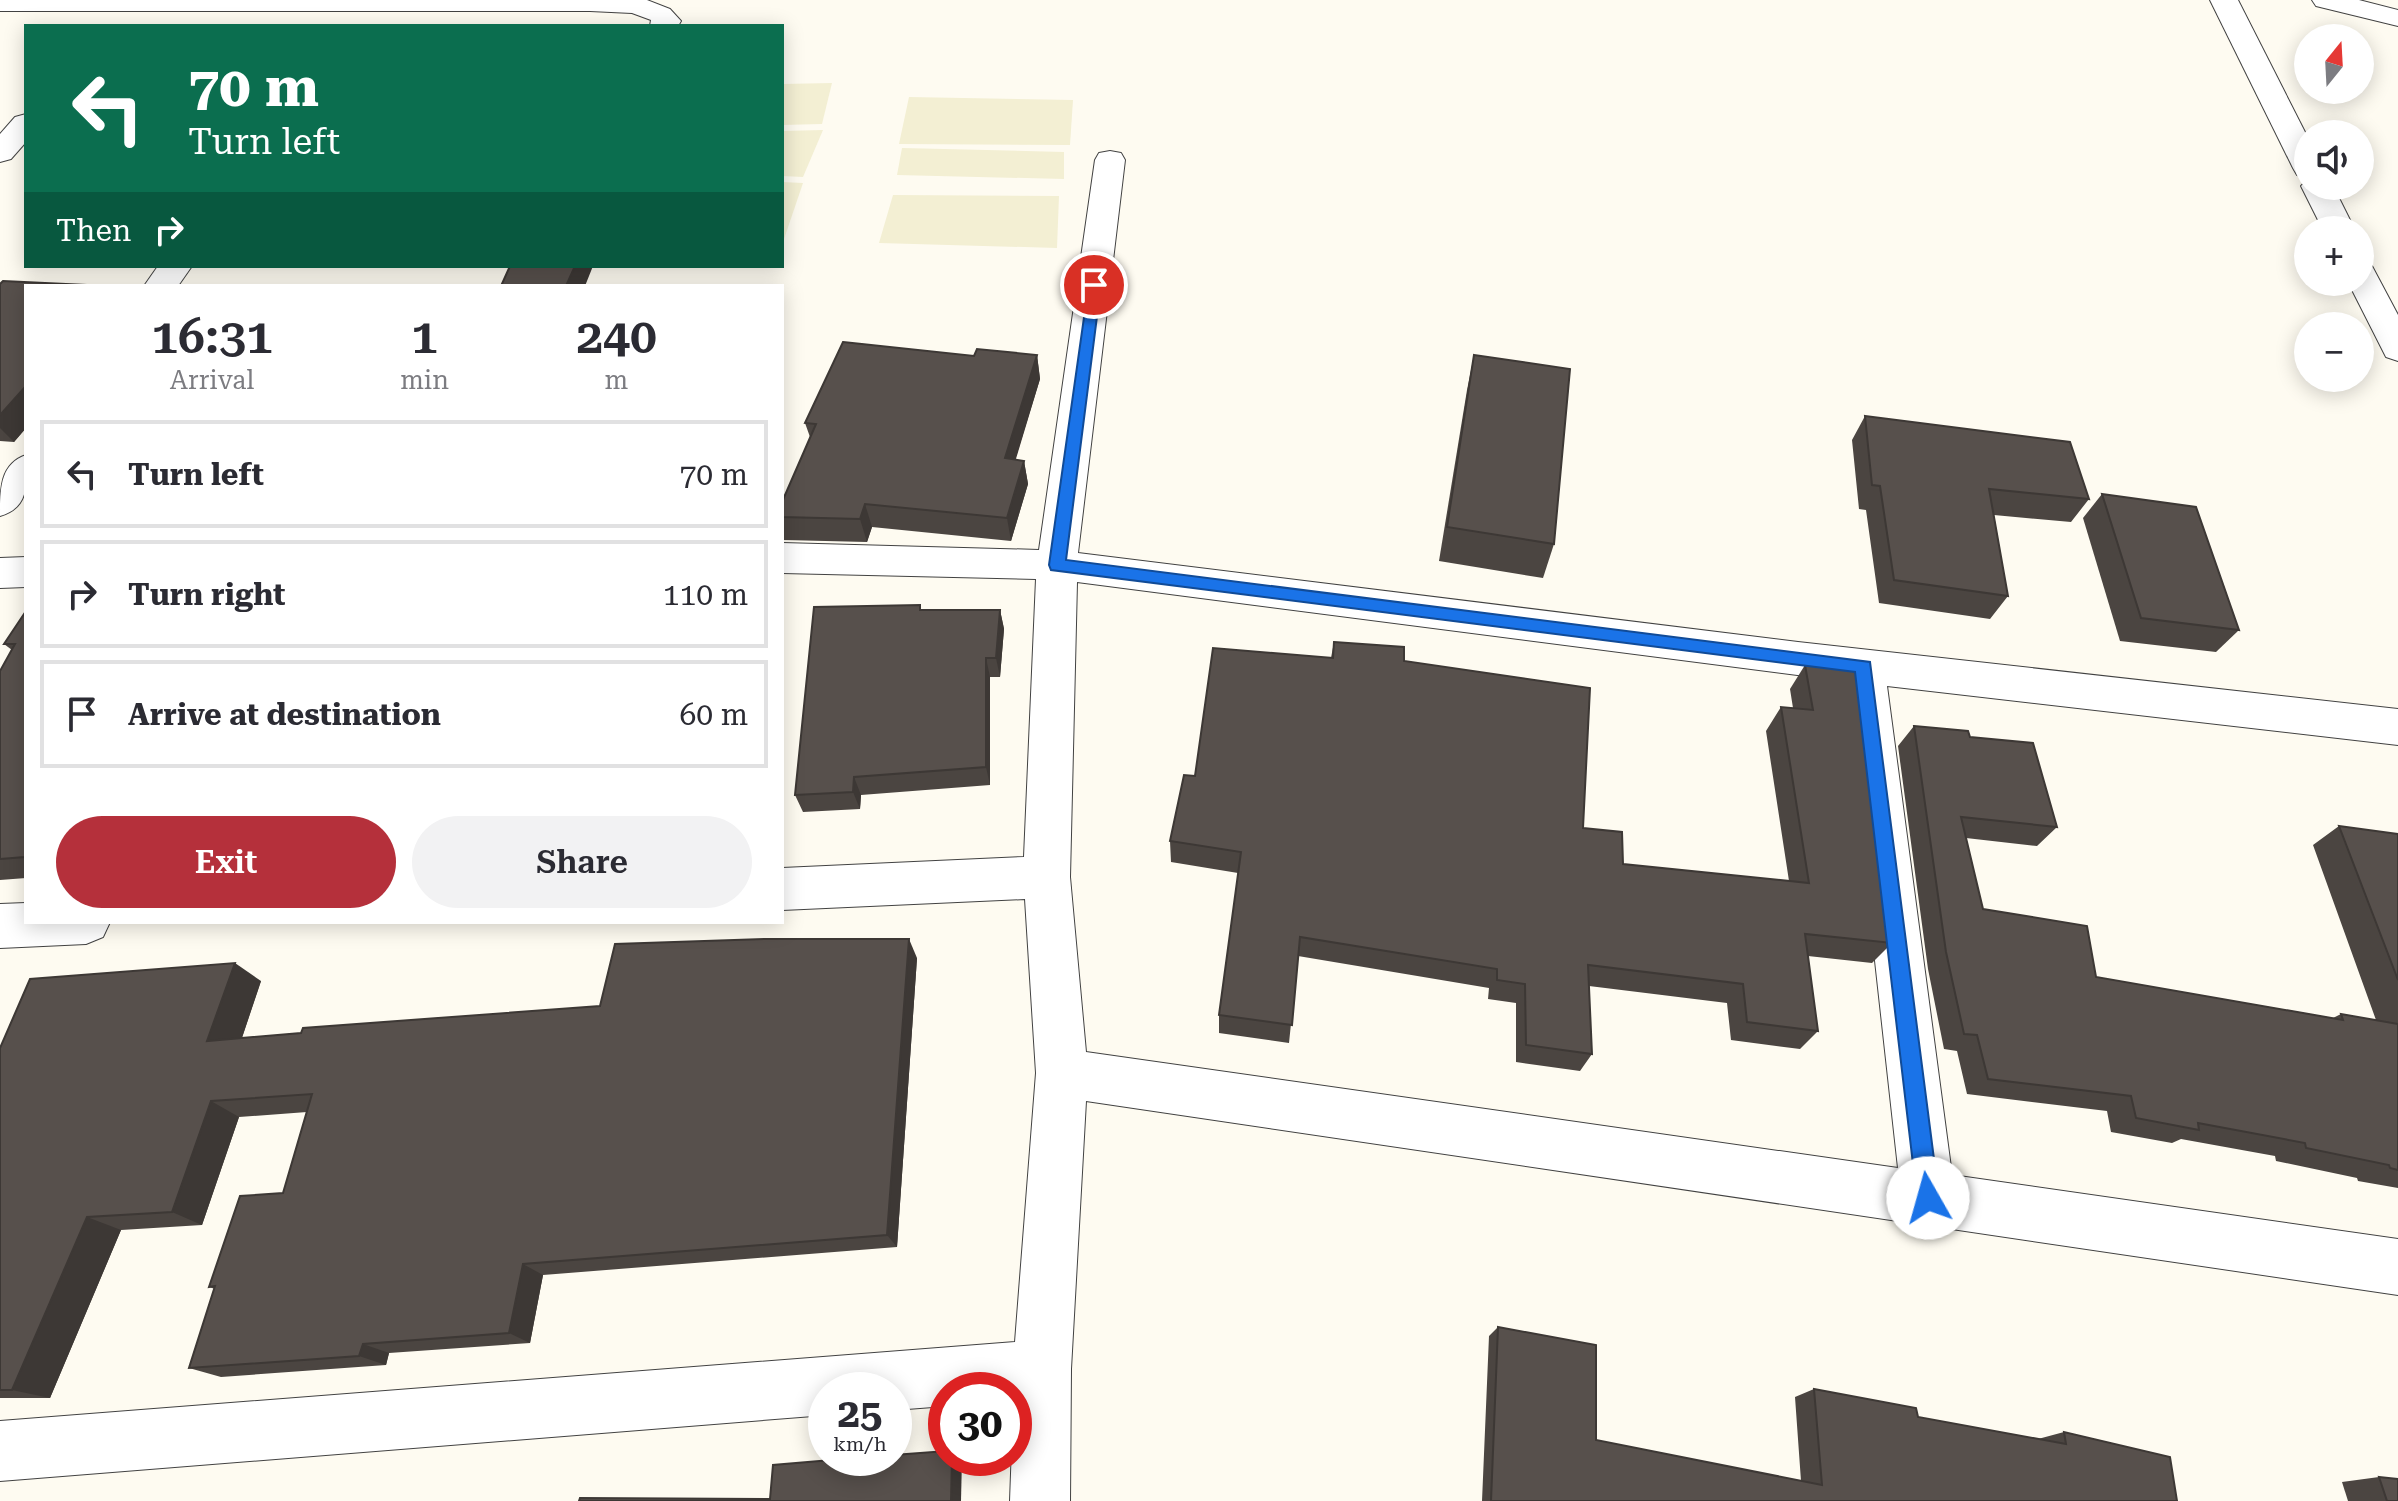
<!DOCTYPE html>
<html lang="en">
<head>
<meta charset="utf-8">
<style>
	body { margin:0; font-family:"Roboto Serif",serif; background:#f2f2f3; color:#2b2b33; height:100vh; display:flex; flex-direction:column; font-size:30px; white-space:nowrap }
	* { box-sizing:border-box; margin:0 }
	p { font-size:26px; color:#7c7c81 }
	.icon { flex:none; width:44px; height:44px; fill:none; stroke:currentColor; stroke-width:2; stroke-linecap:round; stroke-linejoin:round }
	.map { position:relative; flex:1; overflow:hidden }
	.drawer { position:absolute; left:24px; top:284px; width:760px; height:640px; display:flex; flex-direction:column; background:#fff; border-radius:0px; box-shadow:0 4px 20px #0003 }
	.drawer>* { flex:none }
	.guide { position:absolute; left:24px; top:24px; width:760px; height:244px; border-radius:0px; box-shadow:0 4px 20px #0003; background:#0b6e4f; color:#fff; overflow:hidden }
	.needle { width:52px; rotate:18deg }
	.buttons { position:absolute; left:2294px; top:24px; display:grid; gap:16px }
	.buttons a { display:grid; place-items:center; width:80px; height:80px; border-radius:50%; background:#fff; box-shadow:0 4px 20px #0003; font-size:40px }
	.speed { position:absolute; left:808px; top:1372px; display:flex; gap:16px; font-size:40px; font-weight:700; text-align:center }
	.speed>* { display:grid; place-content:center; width:104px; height:104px; border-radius:50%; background:#fff; box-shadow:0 4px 20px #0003; line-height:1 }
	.speed small { font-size:20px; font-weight:400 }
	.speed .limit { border:12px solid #d22; background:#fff; color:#111 }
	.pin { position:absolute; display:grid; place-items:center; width:68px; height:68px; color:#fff; margin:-34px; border:4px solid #fff; border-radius:50%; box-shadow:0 2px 8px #0007 }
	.me { position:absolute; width:88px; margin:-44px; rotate:353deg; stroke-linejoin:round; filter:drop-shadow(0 0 6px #0008) }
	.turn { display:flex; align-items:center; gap:28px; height:168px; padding:0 32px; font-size:36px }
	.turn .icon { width:104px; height:104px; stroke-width:2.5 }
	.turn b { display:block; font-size:56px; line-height:68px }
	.then { display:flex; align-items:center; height:76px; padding:0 32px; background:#0003; gap:16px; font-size:30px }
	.eta { display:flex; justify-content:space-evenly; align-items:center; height:136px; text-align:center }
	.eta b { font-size:48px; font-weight:600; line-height:56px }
	.primary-button { display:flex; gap:16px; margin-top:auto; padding:16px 32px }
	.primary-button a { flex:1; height:92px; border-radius:48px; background:#b5303b; color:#fff; font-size:32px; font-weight:600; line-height:92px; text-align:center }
	.primary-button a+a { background:#f2f2f3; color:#2b2b33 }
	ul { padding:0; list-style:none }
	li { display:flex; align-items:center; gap:24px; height:108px; margin:0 16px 12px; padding:0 16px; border:4px solid #e1e1e2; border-radius:0px }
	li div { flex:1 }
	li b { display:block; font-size:30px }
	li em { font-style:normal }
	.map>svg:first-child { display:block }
	.farmland { fill:#f3efd3 }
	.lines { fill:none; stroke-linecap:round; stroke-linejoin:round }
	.street-casing { stroke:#424242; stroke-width:2 }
	.street { fill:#fff; fill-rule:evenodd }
	.wall { fill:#4b4541 }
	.shaded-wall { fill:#3d3835 }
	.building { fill:#57504c; stroke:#3d3835; stroke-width:2 }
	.route { fill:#1a73e8; stroke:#114b97; stroke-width:2 }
</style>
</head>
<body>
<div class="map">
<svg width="2398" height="1501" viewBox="0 0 2398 1501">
	<rect width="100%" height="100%" fill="#fefbf1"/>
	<g class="farmland">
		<polygon points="832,83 822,124 782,125 782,84"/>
		<polygon points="909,97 1073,100 1070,145 899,144"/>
		<polygon points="823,130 803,177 782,176 782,131"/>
		<polygon points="902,148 1064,152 1064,179 897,175"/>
		<polygon points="782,182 803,183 782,245"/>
		<polygon points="893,195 1059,196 1057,248 879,243"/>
	</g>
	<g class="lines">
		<g class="street-casing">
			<g id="street">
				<polygon points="0,0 647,0 670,9 681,21 678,26 650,26 651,20 632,13 590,11 0,11"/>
				<polygon points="2210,0 2238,0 2308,138 2308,177 2297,175 2293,168"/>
				<polygon points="2312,0 2359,0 2398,10 2398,26 2316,6"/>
				<polygon points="26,114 26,142 11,159 0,162 0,134 15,117"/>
				<path d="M1110 151 1121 153 1125 160 1078 553 1798 642 2398 709V745L1887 686 1952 1175 2398 1239V1295L1086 1101 1071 1369 1070 1501H1010L1014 1390H946V1406L894 1410V1390H826V1415L0 1481V1421L1015 1342 1036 1073 1025 899 782 910V868L1024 857 1036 579 782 573V543L1039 550 1095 160 1099 153ZM1077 582 1844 681 1898 1168 1086 1052 1070 877Z"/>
				<polygon points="2308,179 2308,186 2333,186 2355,230 2323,230 2301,186"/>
				<polygon points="2360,263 2372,266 2398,315 2398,361 2386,357 2348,282 2360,282"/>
				<polygon points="158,266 192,266 178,286 144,286"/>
				<path d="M26 455C26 482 31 507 0 516 0 489 0 464 26 455Z"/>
				<polygon points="26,557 26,587 0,588 0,558"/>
				<polygon points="26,903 26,922 110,922 103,937 86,944 0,948 0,904"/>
			</g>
		</g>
		<use href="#street" class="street"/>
	</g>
	<g class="wall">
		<polygon points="0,284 26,286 26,428 14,442 0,441"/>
		<polygon points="1037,355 1040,379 1015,460 1024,461 1028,484 1011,541 872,527 867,542 784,540 782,534 782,517 810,437 805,423 974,356"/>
		<polygon points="1474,355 1554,544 1543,578 1439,561 1467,390"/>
		<polygon points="1865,416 2089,499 2071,522 1994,515 2008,596 1990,619 1879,603 1866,510 1859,509 1852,440"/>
		<polygon points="2102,494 2239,630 2216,652 2120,641 2083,518"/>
		<polygon points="922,610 1000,610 1004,629 1000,677 990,677 990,785 861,795 860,809 803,812 795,795"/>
		<polygon points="26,611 26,878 0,880 0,671 12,650 4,644"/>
		<polygon points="1334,642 1404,661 1583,828 1623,864 1789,881 1766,731 1781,707 1793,708 1790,689 1805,665 1892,943 1872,963 1808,956 1818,1031 1800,1049 1731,1040 1727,1003 1589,986 1592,1054 1580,1071 1516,1062 1516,1003 1488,999 1489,988 1298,956 1289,1043 1219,1033 1219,1015 1238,873 1171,862 1170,841 1331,658"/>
		<polygon points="1914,726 1970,737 2057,827 2037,846 1966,838 1983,909 2096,977 2333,1018 2341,1014 2376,1020 2313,845 2339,826 2398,834 2398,1188 2358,1181 2357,1178 2276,1161 2275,1156 2181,1139 2172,1143 2111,1132 2107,1111 1967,1094 1957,1051 1944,1049 1928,969 1898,746"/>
		<polygon points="917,958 897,1247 543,1275 530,1343 389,1353 386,1365 221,1377 189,1368 215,1289 209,1287 283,1193 307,1112 239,1117 202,1225 121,1230 50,1398 0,1398 0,1048 261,981 242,1038 600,1006"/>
		<polygon points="1498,1327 1596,1440 1801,1481 1795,1397 1814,1389 1918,1417 2038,1439 2064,1432 2177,1501 1482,1501 1489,1336"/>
		<polygon points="2379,1477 2398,1501 2348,1501 2342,1482"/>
	</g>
	<g class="shaded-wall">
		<polygon points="575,266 593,266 585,286 566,286"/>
		<polygon points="1037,355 1040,379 1009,482 1005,458"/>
		<polygon points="26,386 26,428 14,442 0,428 0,415"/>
		<polygon points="1024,461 1028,484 1011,541 1007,518"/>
		<polygon points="865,504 872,527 867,542 860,519"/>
		<polygon points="1000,610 1004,629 1000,677 996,658"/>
		<polygon points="986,658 990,677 990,785 986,767"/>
		<polygon points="854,777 861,795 860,809 853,792"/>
		<polygon points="909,939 917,958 897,1247 887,1235"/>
		<polygon points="235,963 261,981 235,1058 207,1041"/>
		<polygon points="211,1101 239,1117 202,1225 172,1212"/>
		<polygon points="87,1217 121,1230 50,1398 12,1390"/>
		<polygon points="523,1264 543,1275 530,1343 509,1333"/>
		<polygon points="363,1344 389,1353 386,1365 359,1356"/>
		<polygon points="952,1458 962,1458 961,1501 951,1501"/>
	</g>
	<g class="building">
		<polygon points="510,266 575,266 566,286 501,286"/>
		<polygon points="3,281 108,286 26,286 26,386 0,415 0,284"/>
		<polygon points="843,342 974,356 977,349 1037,355 1005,458 1024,461 1007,518 865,504 860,519 782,517 782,502 816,424 805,423"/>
		<polygon points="1474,355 1570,369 1554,544 1447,527"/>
		<polygon points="1865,416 2070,442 2089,499 1989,489 2008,596 1894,580 1880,486 1872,485"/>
		<polygon points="2102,494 2196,507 2239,630 2141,618"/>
		<polygon points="920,605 920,610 1000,610 996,658 986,658 986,767 854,777 853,792 795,795 814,607"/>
		<polygon points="26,611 26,854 25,857 0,859 0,671 15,644 4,644"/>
		<polygon points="1334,642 1404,647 1404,661 1590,688 1583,828 1622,832 1623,864 1809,883 1781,707 1813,710 1805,665 1859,670 1892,943 1805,934 1818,1031 1747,1022 1743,984 1588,965 1592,1054 1526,1045 1525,984 1497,980 1497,969 1300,937 1292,1025 1219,1015 1241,852 1170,841 1184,775 1195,776 1213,648 1333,658"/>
		<polygon points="1914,726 1968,731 1970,737 2033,743 2057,827 1961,817 1983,909 2087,926 2096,977 2343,1020 2341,1014 2398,1024 2398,1170 2390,1168 2389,1165 2306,1148 2305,1143 2198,1123 2199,1130 2136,1118 2131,1096 1988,1079 1977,1035 1964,1034 1946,952"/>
		<polygon points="2339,826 2398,834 2398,980"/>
		<polygon points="764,939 909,939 887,1235 523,1264 509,1333 363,1344 359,1356 189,1368 215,1286 209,1287 240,1196 283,1193 312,1094 211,1101 172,1212 87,1217 12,1390 0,1390 0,1048 30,979 235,963 207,1041 301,1033 303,1028 600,1006 615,944"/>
		<polygon points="1498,1327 1596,1345 1596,1440 1822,1485 1814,1389 1916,1408 1918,1417 2066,1444 2064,1432 2170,1457 2177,1501 1491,1501"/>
		<polygon points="946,1451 946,1458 952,1458 951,1501 579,1501 580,1498 770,1499 773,1465 855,1458 894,1458 894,1455"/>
		<polygon points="2379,1477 2398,1479 2398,1501 2387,1501"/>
	</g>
	<polygon class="route" points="1089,282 1101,285 1066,560 1870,662 1939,1198 1936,1206 1928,1209 1920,1206 1917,1198 1855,672 1051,570 1049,565"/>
</svg>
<div class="buttons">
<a><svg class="needle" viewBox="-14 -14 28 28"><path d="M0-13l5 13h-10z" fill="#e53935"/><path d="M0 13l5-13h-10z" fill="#7c7c81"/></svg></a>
<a><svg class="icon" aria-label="sound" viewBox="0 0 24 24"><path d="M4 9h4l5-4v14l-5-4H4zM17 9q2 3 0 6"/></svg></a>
<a>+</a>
<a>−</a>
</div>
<div class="speed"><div>25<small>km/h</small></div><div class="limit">30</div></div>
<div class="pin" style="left:1094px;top:285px;background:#d93025"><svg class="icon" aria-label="arrive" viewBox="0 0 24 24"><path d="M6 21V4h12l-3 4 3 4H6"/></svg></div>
<svg class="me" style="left:1928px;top:1198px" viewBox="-20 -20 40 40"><circle r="19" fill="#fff"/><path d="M0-13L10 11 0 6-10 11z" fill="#1a73e8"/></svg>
<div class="guide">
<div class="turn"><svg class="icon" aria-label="left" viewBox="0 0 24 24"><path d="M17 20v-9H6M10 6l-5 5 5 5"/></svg><div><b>70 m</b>Turn left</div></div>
<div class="then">Then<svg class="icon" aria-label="right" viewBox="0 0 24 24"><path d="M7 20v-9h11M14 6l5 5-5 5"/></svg></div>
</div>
<section class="drawer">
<div class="eta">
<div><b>16:31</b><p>Arrival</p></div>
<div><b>1</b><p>min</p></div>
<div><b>240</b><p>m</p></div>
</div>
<ul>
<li><svg class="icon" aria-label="left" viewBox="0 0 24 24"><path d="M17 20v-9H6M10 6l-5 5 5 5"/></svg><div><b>Turn left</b></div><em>70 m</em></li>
<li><svg class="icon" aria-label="right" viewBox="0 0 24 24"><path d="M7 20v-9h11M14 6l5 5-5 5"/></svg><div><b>Turn right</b></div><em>110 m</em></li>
<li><svg class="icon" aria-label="arrive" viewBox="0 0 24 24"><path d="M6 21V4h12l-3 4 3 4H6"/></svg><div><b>Arrive at destination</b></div><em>60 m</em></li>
</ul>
<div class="primary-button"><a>Exit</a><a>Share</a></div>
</section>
</div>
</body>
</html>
